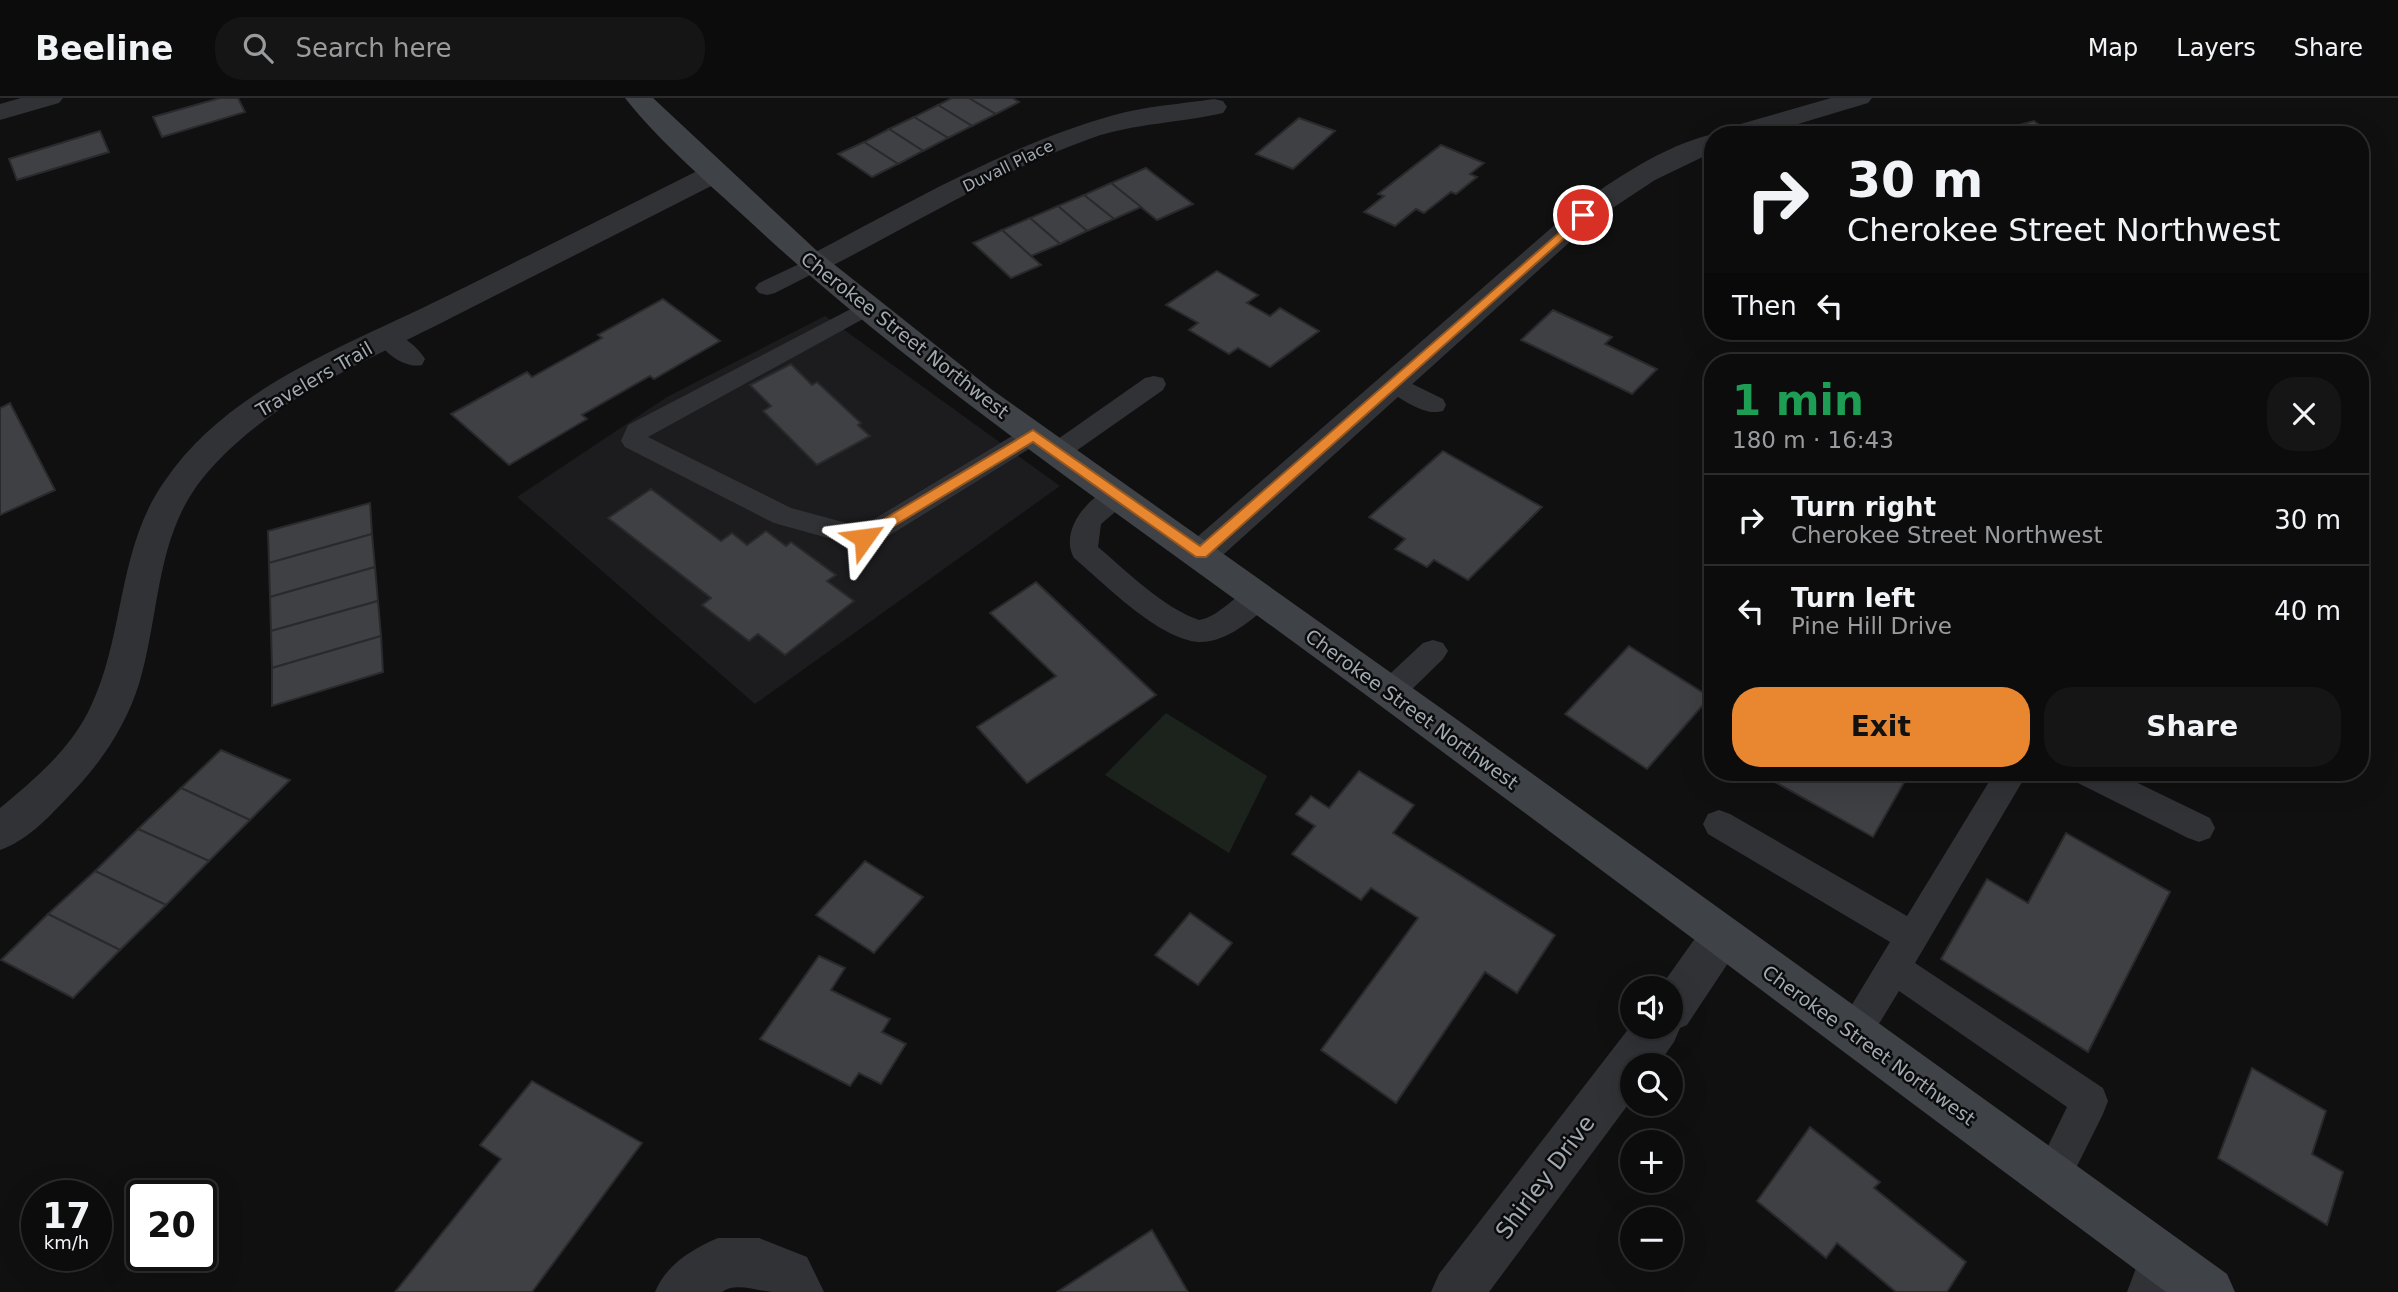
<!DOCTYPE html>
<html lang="en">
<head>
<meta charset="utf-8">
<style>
	body { margin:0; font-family:"DejaVu Sans",sans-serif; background:#151516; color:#f1f3f6; height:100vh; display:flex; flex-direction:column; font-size:26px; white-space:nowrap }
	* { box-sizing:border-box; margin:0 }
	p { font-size:23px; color:#9a9b9d }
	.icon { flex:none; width:38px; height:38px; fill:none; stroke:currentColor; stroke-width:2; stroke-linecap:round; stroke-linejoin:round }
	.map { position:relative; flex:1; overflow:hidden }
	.side { position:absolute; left:1704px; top:256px; width:665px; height:427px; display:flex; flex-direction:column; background:#0c0c0d; border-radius:28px; box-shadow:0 7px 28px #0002,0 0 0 2px #2c2c2e }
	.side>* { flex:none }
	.hud { position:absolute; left:1704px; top:28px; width:665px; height:214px; border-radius:28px; box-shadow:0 7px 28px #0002,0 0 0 2px #2c2c2e; background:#0c0c0d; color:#f1f3f6; overflow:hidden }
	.buttons { position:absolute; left:1620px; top:878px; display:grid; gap:14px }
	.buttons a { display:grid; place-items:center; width:63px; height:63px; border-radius:50%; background:#0c0c0d; box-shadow:0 7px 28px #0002,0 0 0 2px #2c2c2e; font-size:35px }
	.speed { position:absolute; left:21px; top:1082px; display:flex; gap:14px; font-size:35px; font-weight:700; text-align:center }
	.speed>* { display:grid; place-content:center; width:91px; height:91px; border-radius:50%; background:#0c0c0d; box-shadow:0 7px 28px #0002,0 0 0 2px #2c2c2e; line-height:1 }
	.speed small { font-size:18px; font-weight:400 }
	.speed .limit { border:4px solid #111; border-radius:10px; background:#fff; color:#111 }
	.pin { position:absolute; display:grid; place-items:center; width:60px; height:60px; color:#fff; margin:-30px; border:4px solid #fff; border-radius:50%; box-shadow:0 2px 7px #0007 }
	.me { position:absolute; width:77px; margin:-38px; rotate:59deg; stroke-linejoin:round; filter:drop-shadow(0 0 5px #0008) }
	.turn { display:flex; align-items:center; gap:24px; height:147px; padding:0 28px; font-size:32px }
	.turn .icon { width:91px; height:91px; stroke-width:2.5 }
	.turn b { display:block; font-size:49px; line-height:60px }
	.then { display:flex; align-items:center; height:66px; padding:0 28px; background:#0003; gap:14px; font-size:26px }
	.round { display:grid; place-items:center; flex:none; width:74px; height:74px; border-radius:28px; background:#151516 }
	.headline { display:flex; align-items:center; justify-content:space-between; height:119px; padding:0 28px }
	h1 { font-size:42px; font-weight:700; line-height:52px; color:#1e9e55 }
	.cta { display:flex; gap:14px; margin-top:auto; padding:14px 28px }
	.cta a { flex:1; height:80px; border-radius:28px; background:#e88730; color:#111; font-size:28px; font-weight:700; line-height:80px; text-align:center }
	.cta a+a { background:#151516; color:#f1f3f6 }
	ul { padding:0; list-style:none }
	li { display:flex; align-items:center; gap:21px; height:91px; padding:0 28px; border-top:2px solid #2c2c2e }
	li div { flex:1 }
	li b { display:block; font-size:26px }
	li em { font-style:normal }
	header { display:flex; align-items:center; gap:42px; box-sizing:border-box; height:98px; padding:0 35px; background:#0c0c0d; border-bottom:2px solid #2c2c2e }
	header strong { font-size:33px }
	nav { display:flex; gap:38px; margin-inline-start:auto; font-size:24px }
	.search { width:490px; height:63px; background:#151516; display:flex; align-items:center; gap:18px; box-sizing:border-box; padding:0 24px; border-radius:28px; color:#9a9b9d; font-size:26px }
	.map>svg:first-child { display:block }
	.built { fill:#1c1c1e }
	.green { fill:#1c231c }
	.building { fill:#3f4044; stroke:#2a2a2d; stroke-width:2 }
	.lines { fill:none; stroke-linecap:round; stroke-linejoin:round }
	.lane { fill:#313236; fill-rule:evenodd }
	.street { fill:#313236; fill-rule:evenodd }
	.secondary { fill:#3f4246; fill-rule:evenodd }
	.route { fill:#e88730; stroke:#97581f; stroke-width:2 }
	.labels { text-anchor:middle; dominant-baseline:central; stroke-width:5; stroke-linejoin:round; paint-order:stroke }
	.far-street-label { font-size:16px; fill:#a1a9b1; stroke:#0b0b0c }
	.street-label { font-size:19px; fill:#a1a9b1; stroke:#0b0b0c }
	.near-street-label { font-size:23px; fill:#a1a9b1; stroke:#0b0b0c }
</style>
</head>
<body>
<header>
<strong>Beeline</strong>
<div class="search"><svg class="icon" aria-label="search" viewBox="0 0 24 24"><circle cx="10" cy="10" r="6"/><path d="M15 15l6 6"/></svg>Search here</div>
<nav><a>Map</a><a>Layers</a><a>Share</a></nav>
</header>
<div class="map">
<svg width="2398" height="1194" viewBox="0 0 2398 1194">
	<rect width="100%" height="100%" fill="#101011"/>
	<polygon class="built" points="825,218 1060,388 755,606 517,399 667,299"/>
	<polygon class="green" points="1166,615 1267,678 1229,755 1105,677"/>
	<g class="building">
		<polygon points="220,0 238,0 245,14 162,39 153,19"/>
		<polygon points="952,0 969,0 996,16 972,28 938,7"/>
		<polygon points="969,0 1012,0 1019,4 996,16"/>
		<polygon points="938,7 972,28 948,40 914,19"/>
		<polygon points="914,19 948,40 923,53 889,31"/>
		<polygon points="1299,20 1335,33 1293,71 1256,56"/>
		<polygon points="2034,23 2053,37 1983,37"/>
		<polygon points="889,31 923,53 898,66 864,44"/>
		<polygon points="100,33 109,54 17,82 9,61"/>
		<polygon points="864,44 898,66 872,79 838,56"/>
		<polygon points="1441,47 1484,65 1470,76 1477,79 1456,96 1451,94 1424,115 1416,111 1395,128 1364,114 1384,98 1378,96"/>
		<polygon points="1146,70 1193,106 1157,122 1111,85"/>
		<polygon points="1111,85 1141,109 1114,121 1084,97"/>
		<polygon points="1084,97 1114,121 1087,133 1058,108"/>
		<polygon points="1058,108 1087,133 1060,146 1030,120"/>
		<polygon points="1030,120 1060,146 1031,158 1002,132"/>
		<polygon points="1002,132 1031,158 1041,167 1011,180 973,145"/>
		<polygon points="1217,173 1258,197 1247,205 1270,218 1280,210 1319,233 1270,269 1238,250 1229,256 1189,232 1198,225 1166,207"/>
		<polygon points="663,201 720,243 654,281 650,278 582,317 587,321 509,367 451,316 527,274 532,279 602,240 598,237"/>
		<polygon points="1553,212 1612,239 1605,246 1657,271 1632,296 1521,242"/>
		<polygon points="791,266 812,287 817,284 861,325 858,327 870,338 817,367 763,313 771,308 750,287"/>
		<polygon points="10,305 55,392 0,417 0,310"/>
		<polygon points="1443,353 1542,409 1468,482 1434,462 1427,469 1395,451 1405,441 1369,419"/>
		<polygon points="651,391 721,443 732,435 747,447 766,433 786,448 791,444 836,477 827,483 854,503 785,557 758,536 749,543 702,507 711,500 608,420"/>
		<polygon points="370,405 372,436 269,465 268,433"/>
		<polygon points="372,436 375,469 270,499 269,465"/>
		<polygon points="375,469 378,503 271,533 270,499"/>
		<polygon points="1036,484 1156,597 1027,685 977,629 1056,578 990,515"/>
		<polygon points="378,503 381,538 272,570 271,533"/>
		<polygon points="381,538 383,574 272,608 272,570"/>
		<polygon points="1629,548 1710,599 1647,671 1565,616"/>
		<polygon points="221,652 290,682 250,722 181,690"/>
		<polygon points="1359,673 1414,707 1393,735 1555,837 1517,895 1485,874 1396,1005 1321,952 1418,820 1371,790 1361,802 1292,756 1315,728 1296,716 1311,698 1329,710"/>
		<polygon points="1757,674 1910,674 1873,739"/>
		<polygon points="181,690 250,722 209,763 138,731"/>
		<polygon points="138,731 209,763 166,807 95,773"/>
		<polygon points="2066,735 2170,794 2088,954 1941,861 1987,781 2028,805"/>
		<polygon points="865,763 923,799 874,855 816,817"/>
		<polygon points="95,773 166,807 120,852 48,816"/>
		<polygon points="1190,815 1232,845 1198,887 1155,857"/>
		<polygon points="48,816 120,852 73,900 1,862"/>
		<polygon points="819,858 845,870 831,892 890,921 882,934 906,946 881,986 859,975 850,988 760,941"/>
		<polygon points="2252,970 2326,1013 2312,1056 2343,1074 2327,1127 2218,1060"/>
		<polygon points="532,983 642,1045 532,1194 395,1194 501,1061 480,1047"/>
		<polygon points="1810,1029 1880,1084 1874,1090 1966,1164 1947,1194 1896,1194 1837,1145 1826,1160 1757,1103"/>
		<polygon points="1152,1132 1188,1194 1057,1194"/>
	</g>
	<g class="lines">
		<g class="lane">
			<polygon points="814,159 822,161 825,166 822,171 775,195 767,197 759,195 755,190 759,185"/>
			<polygon points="866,203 874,205 878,210 874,215 648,339 791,410 861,429 1024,331 1033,328 1042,331 1046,337 1042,343 874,447 864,450 774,425 625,349 621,343 628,327"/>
			<path d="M387 232C401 236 418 249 425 261L422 267C404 271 384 254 375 240L379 235Z"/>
			<path d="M1392 276 1443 301 1446 307 1443 313C1423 319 1400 299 1383 290L1380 284 1383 278Z"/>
			<polygon points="1154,278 1163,280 1166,286 1163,292 1066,360 1057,363 1048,360 1044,354 1048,348 1145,280"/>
			<path d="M1118 387 1127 390 1131 397 1127 404 1101 426 1098 449C1128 474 1162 509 1199 522 1226 518 1242 482 1269 490L1273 498C1266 511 1251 523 1238 531 1228 538 1211 545 1198 544 1157 540 1105 486 1074 460 1058 431 1091 395 1118 387Z"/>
			<polygon points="1433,542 1443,545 1448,553 1443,561 1401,602 1390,606 1379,602 1375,594 1379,586 1423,545"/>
			<polygon points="1995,674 2028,674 1915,865 2103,990 2108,1003 2103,1016 2065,1092 2052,1098 2039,1092 2033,1079 2067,1009 1899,893 1866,947 1854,952 1842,947 1836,935 1842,923 1890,844 1708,736 1703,726 1708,716 1719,712 1730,716 1907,818"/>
			<polygon points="2070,674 2115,674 2210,720 2215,730 2210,740 2199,744 2188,740 2074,683"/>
			<polygon points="2160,1138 2174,1144 2180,1158 2167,1194 2127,1194 2146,1144"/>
		</g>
		<g class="street">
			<polygon points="21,0 63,0 59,5 0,22 0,6"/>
			<polygon points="1831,0 1872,0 1868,5 1761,37 1719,37 1723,31"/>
			<path d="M1214 1 1223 3 1227 9 1223 15C1180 25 1135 25 1092 40 999 73 912 127 824 172L814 175 804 172 799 166 804 160C904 108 1004 48 1114 17 1146 8 1181 6 1214 1Z"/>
			<path d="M1713 36 1716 37H1713V54L1655 82 1593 123 1214 465 1201 469 1188 465 1183 456 1188 447 1573 111C1615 81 1663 48 1713 36Z"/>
			<path d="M713 68 723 70 727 76 723 82C632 128 540 175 449 221 363 265 264 304 202 381 155 440 160 517 139 586 125 630 99 668 66 701 47 721 26 743 0 752V710C34 682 72 650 91 608 125 536 117 451 164 384 227 290 346 248 443 200 530 157 617 113 703 70Z"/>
			<polygon points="1721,819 1736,825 1743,839 1736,853 1687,927 1680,930 1674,944 1657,968 1633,968 1633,1000 1489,1194 1431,1194 1439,1176 1633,925 1633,929 1671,929 1671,891 1659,891 1706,825"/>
			<path d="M718 1140H759L807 1159 824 1194C806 1194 789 1194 772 1194 757 1193 735 1184 722 1194H655C666 1167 692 1151 718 1140Z"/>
		</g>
		<path class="secondary" d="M625 0H653L816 152 991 291 1459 623 2227 1176 2235 1194H2166C1864 971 1565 742 1262 521 1090 395 914 275 758 131 714 90 662 47 625 0Z"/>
	</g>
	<polygon class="route" points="1583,114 1587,115 1587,120 1206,459 1196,459 1033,344 869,443 864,445 857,440 859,436 1033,332 1200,448"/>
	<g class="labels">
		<g class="far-street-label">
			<text transform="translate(1008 68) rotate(-26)">Duvall Place</text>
		</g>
		<g class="street-label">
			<text transform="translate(905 237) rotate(38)">Cherokee Street Northwest</text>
			<text transform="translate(314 281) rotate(-30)">Travelers Trail</text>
			<text transform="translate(1412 611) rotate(36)">Cherokee Street Northwest</text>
			<text transform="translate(1869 947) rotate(36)">Cherokee Street Northwest</text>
		</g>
		<g class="near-street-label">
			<text transform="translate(1545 1079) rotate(-53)">Shirley Drive</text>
		</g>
	</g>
</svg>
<div class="buttons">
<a><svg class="icon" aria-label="sound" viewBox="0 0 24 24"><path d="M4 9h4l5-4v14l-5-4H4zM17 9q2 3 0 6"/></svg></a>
<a><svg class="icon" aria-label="search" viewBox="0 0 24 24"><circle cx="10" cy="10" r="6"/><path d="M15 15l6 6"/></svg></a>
<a>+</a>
<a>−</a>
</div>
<div class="speed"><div>17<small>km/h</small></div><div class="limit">20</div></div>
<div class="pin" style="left:1583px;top:117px;background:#d93025"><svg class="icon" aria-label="arrive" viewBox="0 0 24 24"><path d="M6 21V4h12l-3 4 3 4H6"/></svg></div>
<svg class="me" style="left:864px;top:440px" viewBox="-20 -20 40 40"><path d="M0-17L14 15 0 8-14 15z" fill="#e88730" stroke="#fff" stroke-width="4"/></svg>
<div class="hud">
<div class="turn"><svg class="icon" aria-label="right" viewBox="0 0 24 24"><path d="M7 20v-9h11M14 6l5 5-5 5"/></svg><div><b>30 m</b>Cherokee Street Northwest</div></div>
<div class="then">Then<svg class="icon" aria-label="left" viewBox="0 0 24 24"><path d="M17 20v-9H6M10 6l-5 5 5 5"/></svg></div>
</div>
<section class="side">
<div class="headline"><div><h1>1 min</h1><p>180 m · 16:43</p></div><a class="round"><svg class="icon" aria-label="close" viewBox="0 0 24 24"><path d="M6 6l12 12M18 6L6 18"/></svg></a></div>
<ul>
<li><svg class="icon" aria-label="right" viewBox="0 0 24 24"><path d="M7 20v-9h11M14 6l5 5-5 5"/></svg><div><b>Turn right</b><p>Cherokee Street Northwest</p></div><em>30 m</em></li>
<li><svg class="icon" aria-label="left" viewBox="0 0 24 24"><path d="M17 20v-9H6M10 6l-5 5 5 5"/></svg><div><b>Turn left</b><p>Pine Hill Drive</p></div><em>40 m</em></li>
</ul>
<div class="cta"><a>Exit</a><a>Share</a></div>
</section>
</div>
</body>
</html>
